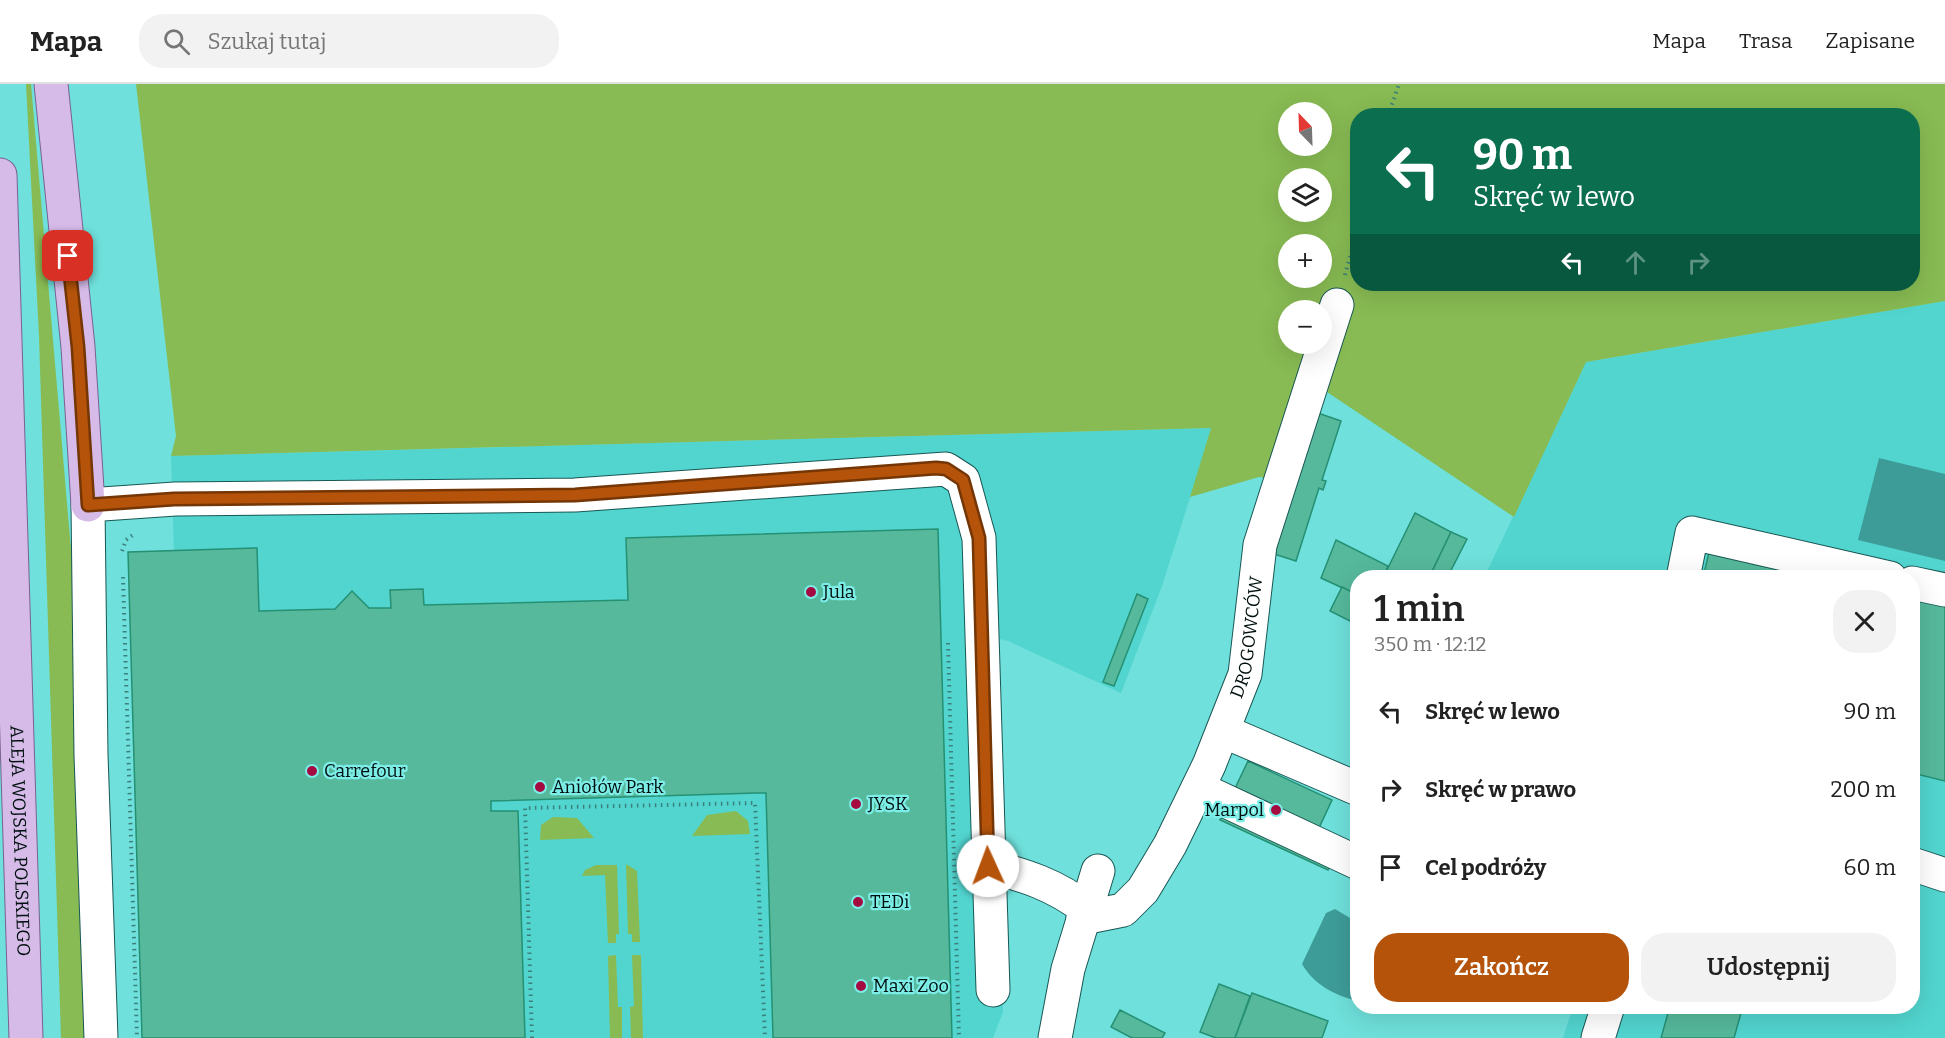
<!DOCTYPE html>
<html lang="pl">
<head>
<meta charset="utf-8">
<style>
	body { margin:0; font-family:Bitter,serif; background:#f2f2f2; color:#222; height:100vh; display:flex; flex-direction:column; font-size:22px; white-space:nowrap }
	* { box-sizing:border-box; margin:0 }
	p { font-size:20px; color:#767676 }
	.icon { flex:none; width:33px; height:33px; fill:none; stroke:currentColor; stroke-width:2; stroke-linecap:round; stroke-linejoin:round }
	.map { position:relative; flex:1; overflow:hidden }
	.details { position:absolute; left:1350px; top:486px; width:570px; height:444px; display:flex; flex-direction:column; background:#fff; border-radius:24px; box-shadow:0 6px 24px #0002 }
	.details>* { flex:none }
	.hud { position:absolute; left:1350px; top:24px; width:570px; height:183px; border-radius:24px; box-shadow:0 6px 24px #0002; background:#0b6e4f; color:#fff; overflow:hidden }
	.needle { width:39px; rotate:337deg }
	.controls { position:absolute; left:1278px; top:18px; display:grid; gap:12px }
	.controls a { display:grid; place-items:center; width:54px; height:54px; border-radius:50%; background:#fff; box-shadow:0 6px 24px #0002; font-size:30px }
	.pin { position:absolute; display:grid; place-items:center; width:51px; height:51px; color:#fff; margin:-26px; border-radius:12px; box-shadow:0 3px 9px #0006 }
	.me { position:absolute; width:66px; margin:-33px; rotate:358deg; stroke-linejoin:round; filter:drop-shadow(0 0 4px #0008) }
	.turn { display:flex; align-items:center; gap:21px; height:126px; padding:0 24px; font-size:27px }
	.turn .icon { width:78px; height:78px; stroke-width:2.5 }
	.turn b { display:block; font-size:42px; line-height:51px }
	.lanes { display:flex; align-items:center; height:57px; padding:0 24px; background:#0003; justify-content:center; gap:30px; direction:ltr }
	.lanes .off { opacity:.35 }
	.round { display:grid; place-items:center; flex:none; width:63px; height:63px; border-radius:24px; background:#f2f2f2 }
	.overview { display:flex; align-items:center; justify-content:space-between; height:102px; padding:0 24px }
	h1 { font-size:36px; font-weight:600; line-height:45px }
	.cta { display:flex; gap:12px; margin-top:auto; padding:12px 24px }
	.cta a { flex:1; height:69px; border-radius:24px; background:#b45309; color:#fff; font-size:24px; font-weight:600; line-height:69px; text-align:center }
	.cta a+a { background:#f2f2f2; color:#222 }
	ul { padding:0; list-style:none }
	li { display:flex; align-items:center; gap:18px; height:78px; padding:0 24px }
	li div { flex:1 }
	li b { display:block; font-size:22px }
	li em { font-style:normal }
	header { display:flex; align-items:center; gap:36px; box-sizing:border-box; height:84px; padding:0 30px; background:#fff; border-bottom:2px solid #e0e0e0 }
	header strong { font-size:28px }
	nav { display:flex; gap:33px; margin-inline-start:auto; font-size:21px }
	.search { width:420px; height:54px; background:#f2f2f2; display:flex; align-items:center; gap:15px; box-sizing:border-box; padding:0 21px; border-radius:24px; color:#767676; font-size:22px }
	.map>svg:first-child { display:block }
	.built { fill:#52d5cf }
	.green { fill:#88bb53; fill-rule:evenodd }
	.water { fill:#3e9c98 }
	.building { fill:#56b99b; stroke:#259074; stroke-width:1.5 }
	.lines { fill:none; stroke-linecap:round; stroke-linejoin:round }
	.minor-casing { stroke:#185754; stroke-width:35 }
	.major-casing { stroke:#796192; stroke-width:35 }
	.path { stroke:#3c807d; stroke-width:4; stroke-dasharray:1.5 4.5; stroke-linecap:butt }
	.minor { stroke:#fff; stroke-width:33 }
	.major { stroke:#d6bbe8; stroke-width:33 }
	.route-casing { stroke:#753606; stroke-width:15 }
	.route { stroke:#b45309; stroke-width:10 }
	.poi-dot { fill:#a40a3f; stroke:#7dede8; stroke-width:2 }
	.labels { text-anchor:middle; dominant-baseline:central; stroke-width:4.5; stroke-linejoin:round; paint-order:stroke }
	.poi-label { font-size:18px; fill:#00100f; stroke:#7dede8; text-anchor:start }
	.street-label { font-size:18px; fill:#00100f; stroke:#7dede8 }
</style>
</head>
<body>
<header>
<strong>Mapa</strong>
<div class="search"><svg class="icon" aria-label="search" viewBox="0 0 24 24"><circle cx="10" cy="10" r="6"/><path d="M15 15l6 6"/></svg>Szukaj tutaj</div>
<nav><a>Mapa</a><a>Trasa</a><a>Zapisane</a></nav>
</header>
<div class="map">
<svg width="1945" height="954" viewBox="0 0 1945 954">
	<rect width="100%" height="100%" fill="#6fe0db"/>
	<g class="built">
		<polygon points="1945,217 1945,954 1563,954 1573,923 1912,922 1912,494 1484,494 1586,278"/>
		<polygon points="1212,344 1162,502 1121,609 1008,557 995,554 1003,928 993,954 142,954 128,468 174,466 171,372"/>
	</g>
	<g class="green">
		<polygon points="26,0 31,0 78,547 90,954 61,954 39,252"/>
		<path d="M136 0H1945V217L1586 278 1514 433 1324 306 1287 398 1259 393 1190 413 1211 344 171 372 176 352ZM1288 28H1322V62H1288ZM1358 32H1912V200H1358ZM1288 94H1322V128H1288ZM1288 160H1322V194H1288ZM1288 226H1322V260H1288Z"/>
		<polygon points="736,727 748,737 750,750 692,752 707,731"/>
		<polygon points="553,733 577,734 594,754 540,756 541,741"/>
		<polygon points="626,780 637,787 640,858 632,858 632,850 628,850"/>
		<polygon points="596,781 617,781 619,850 616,850 616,859 608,859 605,791 582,792 585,786"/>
		<polygon points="616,871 618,923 622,923 622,954 610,954 608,872"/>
		<polygon points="632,871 641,871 643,954 631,954 630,923 634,922"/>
	</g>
	<g class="water">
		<polygon points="1879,374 1945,390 1945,477 1858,456"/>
		<path d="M1335 825 1350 834H1357V917C1335 911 1314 901 1302 880L1326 829Z"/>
	</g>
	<g class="building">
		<polygon points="1315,328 1341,337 1322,396 1326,397 1323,406 1319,404 1296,477 1271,469"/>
		<polygon points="1415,429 1451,448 1429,494 1383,494"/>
		<polygon points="938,445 952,954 773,954 766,709 756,709 491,717 491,727 518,727 525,954 142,954 128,468 257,464 259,527 335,525 352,507 369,524 391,524 390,506 423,505 424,521 628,516 626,454"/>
		<polygon points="1451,448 1467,455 1447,494 1429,494"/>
		<polygon points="1336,456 1388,482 1383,494 1358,494 1358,511 1321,494"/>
		<polygon points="1710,464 1834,494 1703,494"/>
		<polygon points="1342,503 1358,511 1358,541 1330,527"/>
		<polygon points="1137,510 1148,515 1114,602 1103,598"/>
		<polygon points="1912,512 1945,520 1945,697 1912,689"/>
		<polygon points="1248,677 1332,716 1319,744 1342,755 1328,786 1220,736"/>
		<polygon points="1219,900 1250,912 1235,954 1216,954 1200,948"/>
		<polygon points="1252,909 1328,937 1322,954 1235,954"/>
		<polygon points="1670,922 1743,922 1734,954 1661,954"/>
		<polygon points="1120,926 1165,949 1162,954 1132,954 1111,943"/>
	</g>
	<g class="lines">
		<g class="minor-casing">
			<g id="minor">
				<polyline points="1683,494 1692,449 1890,494"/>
				<polyline points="1912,499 1945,506"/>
				<polyline points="1223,647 1358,705"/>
				<polyline points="1198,704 1358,779"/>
				<polyline points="1912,780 1945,791"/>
				<path d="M988 782C1024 791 1056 801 1086 825"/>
				<path id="s1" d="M1083 834 1123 826 1143 806 1170 761 1209 681 1245 590 1260 461 1337 221"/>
				<polyline points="101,954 91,671 88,421 175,415 575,411 946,385 963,396 979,454 993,906"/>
				<polyline points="1055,954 1068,885 1098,787"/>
				<polyline points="1598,954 1608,922"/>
			</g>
		</g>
		<g class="major-casing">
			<g id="major">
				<polyline points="51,0 78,263 88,421"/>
				<path id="s2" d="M0 91 26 954"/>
			</g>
		</g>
		<g class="path">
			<polyline points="1388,32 1399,0"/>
			<polyline points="1345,191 1358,144"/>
			<polyline points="122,467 126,456 134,450"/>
			<polyline points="123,493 137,954"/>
			<polyline points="948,559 959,954"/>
			<polyline points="532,954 525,724 755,719 765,954"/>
		</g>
		<use href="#minor" class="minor"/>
		<use href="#major" class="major"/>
	</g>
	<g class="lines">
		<g class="route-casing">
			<polyline id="route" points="68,172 78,263 88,421 174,415 575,411 936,384 946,385 963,396 979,454 988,782"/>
		</g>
		<use href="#route" class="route"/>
	</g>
	<g class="poi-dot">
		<circle cx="811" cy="508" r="6"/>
		<circle cx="312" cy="687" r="6"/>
		<circle cx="540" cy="703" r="6"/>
		<circle cx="856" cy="720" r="6"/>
		<circle cx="1276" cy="726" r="6"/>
		<circle cx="858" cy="818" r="6"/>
		<circle cx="861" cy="902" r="6"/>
	</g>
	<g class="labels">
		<g class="poi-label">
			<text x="823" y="508">Jula</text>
			<text x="324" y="687">Carrefour</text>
			<text x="552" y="703">Aniołów Park</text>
			<text x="868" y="720">JYSK</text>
			<text x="1264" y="726" text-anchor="end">Marpol</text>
			<text x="870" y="818">TEDi</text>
			<text x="873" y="902">Maxi Zoo</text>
		</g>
		<g class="street-label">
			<text stroke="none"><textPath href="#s1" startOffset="345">DROGOWCÓW</textPath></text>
			<text stroke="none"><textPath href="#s2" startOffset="666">ALEJA WOJSKA POLSKIEGO</textPath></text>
		</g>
	</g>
</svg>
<div class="controls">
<a><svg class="needle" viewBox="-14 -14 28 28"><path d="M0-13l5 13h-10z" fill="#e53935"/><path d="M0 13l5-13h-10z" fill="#767676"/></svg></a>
<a><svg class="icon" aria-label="layers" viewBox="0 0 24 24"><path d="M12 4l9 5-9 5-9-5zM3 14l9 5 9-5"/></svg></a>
<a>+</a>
<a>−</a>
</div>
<div class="pin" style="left:68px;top:172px;background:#d93025"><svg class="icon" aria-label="arrive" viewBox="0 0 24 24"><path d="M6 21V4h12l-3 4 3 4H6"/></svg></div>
<svg class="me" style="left:988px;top:782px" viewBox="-20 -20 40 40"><circle r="19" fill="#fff"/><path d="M0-13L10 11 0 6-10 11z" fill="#b45309"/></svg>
<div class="hud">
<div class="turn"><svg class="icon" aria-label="left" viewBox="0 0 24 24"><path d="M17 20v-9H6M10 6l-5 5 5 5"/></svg><div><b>90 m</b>Skręć w lewo</div></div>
<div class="lanes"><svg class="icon" aria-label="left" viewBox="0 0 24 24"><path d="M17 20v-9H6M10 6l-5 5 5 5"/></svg><svg class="icon off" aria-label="ahead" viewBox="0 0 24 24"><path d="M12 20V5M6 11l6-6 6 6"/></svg><svg class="icon off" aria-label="right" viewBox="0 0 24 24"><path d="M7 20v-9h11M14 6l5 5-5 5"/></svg></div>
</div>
<section class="details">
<div class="overview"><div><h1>1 min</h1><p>350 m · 12:12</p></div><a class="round"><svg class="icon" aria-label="close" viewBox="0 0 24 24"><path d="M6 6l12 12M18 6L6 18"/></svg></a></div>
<ul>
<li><svg class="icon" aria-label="left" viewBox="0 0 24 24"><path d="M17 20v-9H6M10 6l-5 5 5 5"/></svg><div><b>Skręć w lewo</b></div><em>90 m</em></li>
<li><svg class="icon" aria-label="right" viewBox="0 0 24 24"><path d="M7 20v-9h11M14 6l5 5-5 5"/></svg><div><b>Skręć w prawo</b></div><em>200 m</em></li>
<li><svg class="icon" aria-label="arrive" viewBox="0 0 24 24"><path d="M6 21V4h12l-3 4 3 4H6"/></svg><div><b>Cel podróży</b></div><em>60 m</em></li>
</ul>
<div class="cta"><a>Zakończ</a><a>Udostępnij</a></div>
</section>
</div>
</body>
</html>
